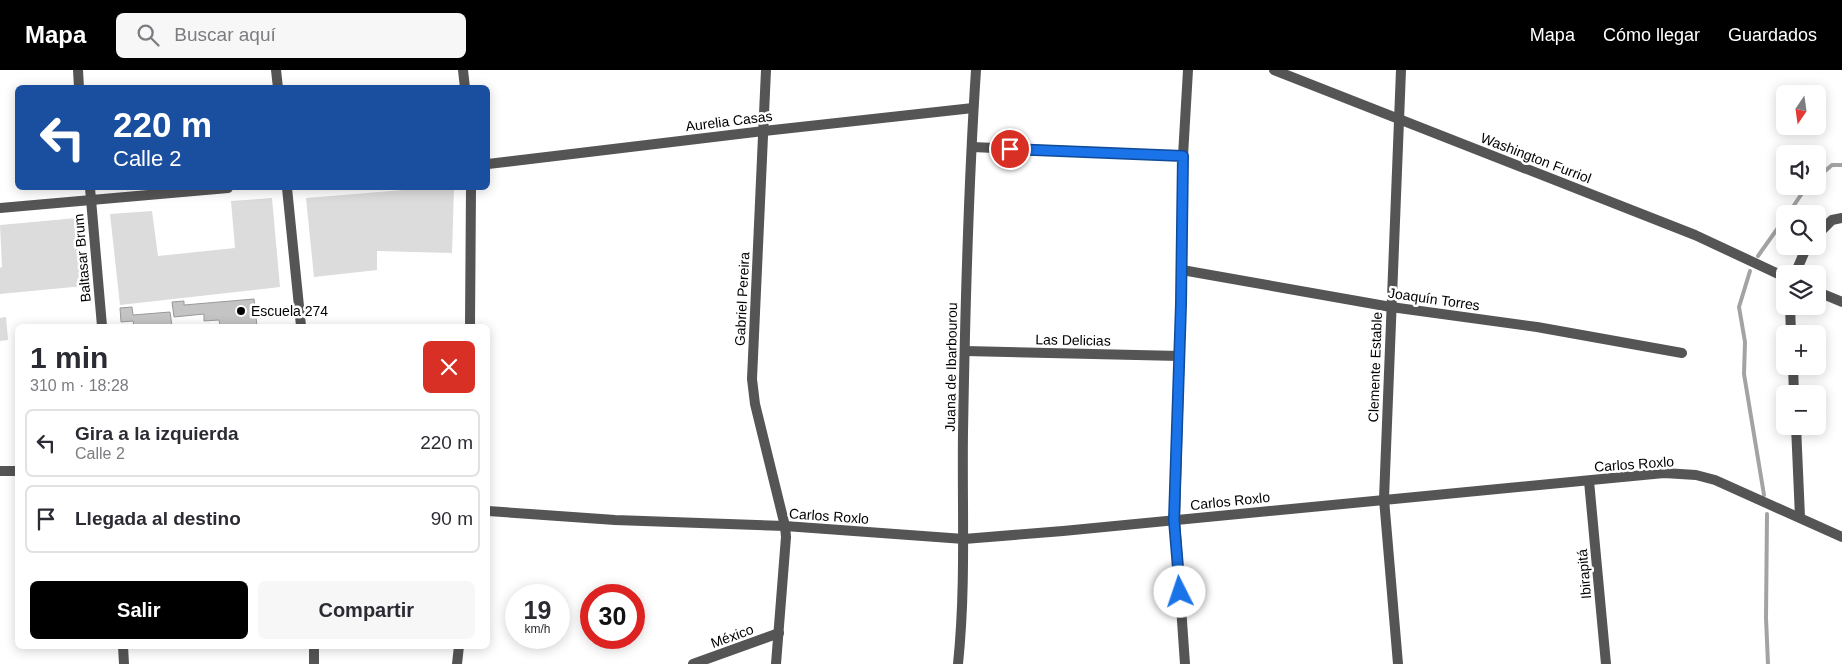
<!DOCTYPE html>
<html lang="es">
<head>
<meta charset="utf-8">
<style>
	body { margin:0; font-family:Helvetica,sans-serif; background:#f7f7f7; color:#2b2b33; height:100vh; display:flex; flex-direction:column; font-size:19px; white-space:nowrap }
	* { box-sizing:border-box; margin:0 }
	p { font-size:16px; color:#7c7c81 }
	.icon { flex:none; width:28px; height:28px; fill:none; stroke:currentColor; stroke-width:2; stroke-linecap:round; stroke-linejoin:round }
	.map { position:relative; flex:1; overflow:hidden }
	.details { position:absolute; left:15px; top:254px; width:475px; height:325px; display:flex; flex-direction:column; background:#fff; border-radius:8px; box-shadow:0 2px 12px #0003 }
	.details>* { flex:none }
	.top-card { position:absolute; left:15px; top:15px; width:475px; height:105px; border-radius:8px; box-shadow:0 2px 12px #0003; background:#1a4fa0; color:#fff; overflow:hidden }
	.needle { width:32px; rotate:193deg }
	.controls { position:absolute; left:1776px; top:15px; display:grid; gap:10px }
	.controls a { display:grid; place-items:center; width:50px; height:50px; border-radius:8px; background:#fff; box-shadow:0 2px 12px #0003; font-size:25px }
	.speed { position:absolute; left:505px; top:514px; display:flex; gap:10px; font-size:25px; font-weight:700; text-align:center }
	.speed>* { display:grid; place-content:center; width:65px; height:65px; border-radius:50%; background:#fff; box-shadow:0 2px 12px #0003; line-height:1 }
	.speed small { font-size:12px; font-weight:400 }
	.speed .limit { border:8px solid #d22; background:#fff; color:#111 }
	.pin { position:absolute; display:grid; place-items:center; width:42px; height:42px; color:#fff; margin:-21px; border:2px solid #fff; border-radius:50%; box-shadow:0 1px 5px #0007 }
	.me { position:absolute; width:55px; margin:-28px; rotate:356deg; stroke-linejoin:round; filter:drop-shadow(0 0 4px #0008) }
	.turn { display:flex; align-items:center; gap:18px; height:105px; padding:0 15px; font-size:22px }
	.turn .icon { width:65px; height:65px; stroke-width:2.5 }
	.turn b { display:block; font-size:35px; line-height:42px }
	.round { display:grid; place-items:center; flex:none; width:52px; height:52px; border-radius:8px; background:#f7f7f7 }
	.summary { display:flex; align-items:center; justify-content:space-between; height:85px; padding:0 15px }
	h1 { font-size:30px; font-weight:800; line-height:38px }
	.action { display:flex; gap:10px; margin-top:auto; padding:10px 15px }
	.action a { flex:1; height:58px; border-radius:8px; background:#000; color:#fff; font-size:20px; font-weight:800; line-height:58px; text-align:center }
	.action a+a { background:#f7f7f7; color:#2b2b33 }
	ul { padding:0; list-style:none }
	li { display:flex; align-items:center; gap:15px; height:68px; margin:0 10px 8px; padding:0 5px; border:2px solid #e1e1e2; border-radius:8px }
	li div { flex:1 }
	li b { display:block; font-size:19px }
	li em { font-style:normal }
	header { display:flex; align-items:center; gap:30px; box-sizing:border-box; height:70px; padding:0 25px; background:#000; color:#fff }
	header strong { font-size:24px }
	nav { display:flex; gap:28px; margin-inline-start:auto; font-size:18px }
	.search { width:350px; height:45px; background:#f7f7f7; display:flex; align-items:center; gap:12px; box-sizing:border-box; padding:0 18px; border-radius:8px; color:#7c7c81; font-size:19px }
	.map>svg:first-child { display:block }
	.green { fill:#dcdcdc }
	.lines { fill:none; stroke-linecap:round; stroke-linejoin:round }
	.stream { stroke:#a3a3a3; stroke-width:4 }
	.building { fill:#c4c4c4; stroke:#999 }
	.minor { stroke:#555; stroke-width:10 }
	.route-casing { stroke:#114b97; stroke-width:12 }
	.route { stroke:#1a73e8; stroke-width:9 }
	.poi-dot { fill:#000; stroke:#fff; stroke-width:2 }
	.labels { text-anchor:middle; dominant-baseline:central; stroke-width:5; stroke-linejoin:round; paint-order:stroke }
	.street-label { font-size:14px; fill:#000; stroke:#fff }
	.poi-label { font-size:14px; fill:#000; stroke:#fff; text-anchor:start }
</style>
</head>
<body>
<header>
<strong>Mapa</strong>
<div class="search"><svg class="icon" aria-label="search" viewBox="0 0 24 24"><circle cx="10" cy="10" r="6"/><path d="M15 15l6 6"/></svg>Buscar aquí</div>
<nav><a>Mapa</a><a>Cómo llegar</a><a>Guardados</a></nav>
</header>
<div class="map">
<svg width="1842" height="594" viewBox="0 0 1842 594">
	<rect width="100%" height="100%" fill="#fff"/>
	<g class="green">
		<polygon points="428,118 454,118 452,183 377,181 377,200 314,207 306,128"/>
		<polygon points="272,128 280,217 120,235 110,144 152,141 158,186 235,178 231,131"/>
		<polygon points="77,148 84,216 0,224 0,198 2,197 0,155"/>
		<polygon points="6,247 8,270 0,271 0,248"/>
	</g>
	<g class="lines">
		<g class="stream">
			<polyline points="1818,107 1832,95 1842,95"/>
			<polyline points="1788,144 1807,116"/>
			<polyline points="1758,186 1785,148"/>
			<polyline points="1750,201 1739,237 1745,272 1744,304 1764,425"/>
			<polyline points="1767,444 1766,548 1768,594"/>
		</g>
	</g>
	<g class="building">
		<polygon points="254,229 257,256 220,256 219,250 204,251 204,244 174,247 172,232 184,231 184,235"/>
		<polygon points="132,237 133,245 170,242 172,256 134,256 133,251 121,252 120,238"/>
	</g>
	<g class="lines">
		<g class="minor">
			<polyline points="78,0 79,18"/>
			<polyline points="276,0 278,18"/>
			<polyline points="463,0 465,18"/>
			<polyline points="766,0 752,309 755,334 785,456 786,467 776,594"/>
			<polyline points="1274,0 1695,165 1785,207"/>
			<polyline points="972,77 1183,86"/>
			<polyline points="488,94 764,61 973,38"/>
			<polyline points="90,118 102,256"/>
			<polyline points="287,118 301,256"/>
			<polyline points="0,138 228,118"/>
			<polyline points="1818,164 1832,150 1842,148"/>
			<polyline points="1182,200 1391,237 1537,257 1682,283"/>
			<polyline points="1795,204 1807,176"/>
			<polyline points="1818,222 1842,232"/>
			<polyline points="1790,236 1791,264"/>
			<polyline points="470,256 471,118"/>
			<polyline points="965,281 1180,286"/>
			<polyline points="1793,296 1794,324"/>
			<polyline points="1796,356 1800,447"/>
			<polyline points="0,401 18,401"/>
			<polyline points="1589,411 1606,594"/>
			<polyline points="488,441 615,450 785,456 964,469 1063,461 1664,403 1696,405 1715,410 1842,467"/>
			<polyline points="123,576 124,594"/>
			<polyline points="314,594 314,576"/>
			<polyline points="457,594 459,576"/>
			<polyline points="693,594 779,563"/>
			<path d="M958 594C966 517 962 440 963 363 965 242 968 121 976 0"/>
			<polyline points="1185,594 1175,450 1182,200 1183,86 1188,0"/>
			<polyline points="1398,594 1384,429 1401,0"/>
		</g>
	</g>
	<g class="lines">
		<g class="route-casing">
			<polyline id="route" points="1010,79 1183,86 1181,234 1174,450 1180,522"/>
		</g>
		<use href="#route" class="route"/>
	</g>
	<circle class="poi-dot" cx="241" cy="241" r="5"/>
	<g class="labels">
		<g class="street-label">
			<text transform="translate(729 51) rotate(-7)">Aurelia Casas</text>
			<text transform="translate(1536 88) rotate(21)">Washington Furriol</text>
			<text transform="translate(82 188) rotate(-95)">Baltasar Brum</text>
			<text transform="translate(742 229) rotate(-87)">Gabriel Pereira</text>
			<text transform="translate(1434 229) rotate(8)">Joaquín Torres</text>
			<text transform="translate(1073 270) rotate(1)">Las Delicias</text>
			<text transform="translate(951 297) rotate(-89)">Juana de Ibarbourou</text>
			<text transform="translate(1375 297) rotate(-88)">Clemente Estable</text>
			<text transform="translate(1634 394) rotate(-4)">Carlos Roxlo</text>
			<text transform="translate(1230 431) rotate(-6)">Carlos Roxlo</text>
			<text transform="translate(829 446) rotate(4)">Carlos Roxlo</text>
			<text transform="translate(1584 504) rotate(-95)">Ibirapitá</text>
			<text transform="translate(732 566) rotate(-20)">México</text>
		</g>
		<g class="poi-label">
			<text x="251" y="241">Escuela 274</text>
		</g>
	</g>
</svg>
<div class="controls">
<a><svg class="needle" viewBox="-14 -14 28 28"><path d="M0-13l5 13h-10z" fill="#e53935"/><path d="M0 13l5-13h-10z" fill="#7c7c81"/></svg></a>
<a><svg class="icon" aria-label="sound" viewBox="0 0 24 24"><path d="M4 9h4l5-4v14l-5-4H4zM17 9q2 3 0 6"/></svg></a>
<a><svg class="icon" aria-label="search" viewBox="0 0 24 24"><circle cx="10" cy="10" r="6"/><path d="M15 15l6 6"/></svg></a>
<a><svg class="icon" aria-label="layers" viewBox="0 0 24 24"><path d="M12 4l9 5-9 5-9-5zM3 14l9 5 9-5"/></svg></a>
<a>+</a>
<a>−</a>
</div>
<div class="speed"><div>19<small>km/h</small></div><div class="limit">30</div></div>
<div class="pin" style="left:1010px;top:79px;background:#d93025"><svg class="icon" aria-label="arrive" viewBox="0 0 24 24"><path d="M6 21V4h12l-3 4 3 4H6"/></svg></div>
<svg class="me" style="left:1180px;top:522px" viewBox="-20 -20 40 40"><circle r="19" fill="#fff"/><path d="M0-13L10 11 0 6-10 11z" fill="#1a73e8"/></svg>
<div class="top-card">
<div class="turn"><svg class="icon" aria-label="left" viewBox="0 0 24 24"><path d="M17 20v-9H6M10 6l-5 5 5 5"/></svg><div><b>220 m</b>Calle 2</div></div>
</div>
<section class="details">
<div class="summary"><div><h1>1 min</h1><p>310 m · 18:28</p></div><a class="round" style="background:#d93025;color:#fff"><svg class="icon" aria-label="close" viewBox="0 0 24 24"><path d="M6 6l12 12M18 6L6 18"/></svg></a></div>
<ul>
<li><svg class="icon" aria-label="left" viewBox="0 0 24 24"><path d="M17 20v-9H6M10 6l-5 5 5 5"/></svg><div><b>Gira a la izquierda</b><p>Calle 2</p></div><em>220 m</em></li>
<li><svg class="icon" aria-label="arrive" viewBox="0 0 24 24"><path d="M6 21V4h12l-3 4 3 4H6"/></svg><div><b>Llegada al destino</b></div><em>90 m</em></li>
</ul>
<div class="action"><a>Salir</a><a>Compartir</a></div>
</section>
</div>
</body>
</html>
